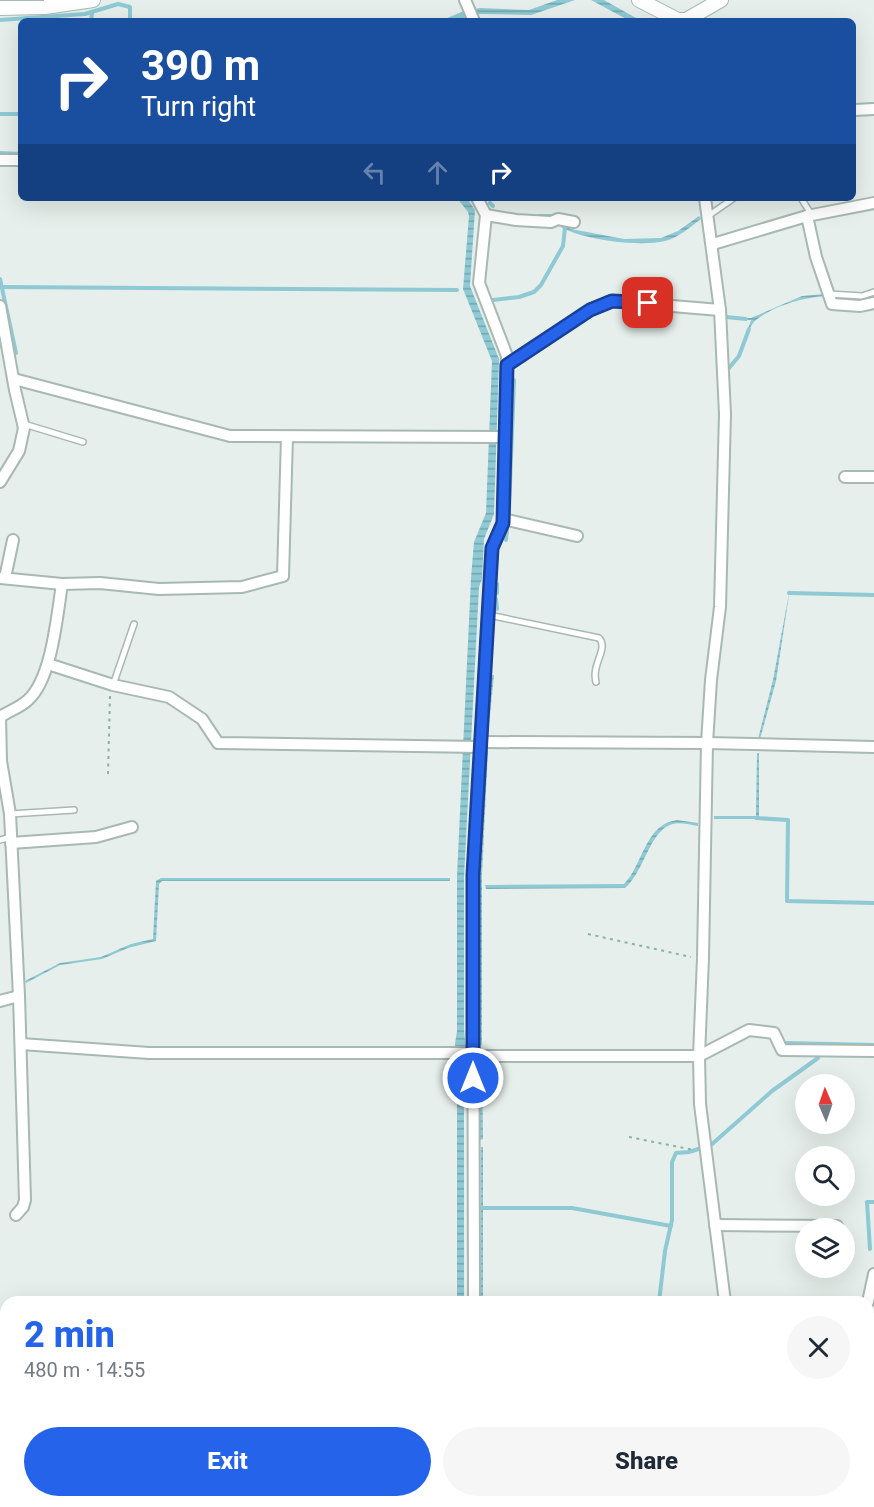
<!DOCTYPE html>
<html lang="en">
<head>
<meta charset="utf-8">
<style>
	body { margin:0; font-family:Roboto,sans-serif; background:#f6f6f7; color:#1f2937; height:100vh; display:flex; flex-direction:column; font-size:22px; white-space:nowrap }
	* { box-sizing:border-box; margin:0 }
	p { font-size:20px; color:#747a83 }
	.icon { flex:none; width:33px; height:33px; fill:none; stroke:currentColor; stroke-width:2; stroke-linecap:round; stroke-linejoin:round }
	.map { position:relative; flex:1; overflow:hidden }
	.side { position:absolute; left:0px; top:1296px; width:874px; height:212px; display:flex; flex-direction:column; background:#fff; border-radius:18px 18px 0 0; box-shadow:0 6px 24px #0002 }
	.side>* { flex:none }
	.banner { position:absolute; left:18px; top:18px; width:838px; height:183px; border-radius:9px; box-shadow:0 6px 24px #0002; background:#1a4fa0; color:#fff; overflow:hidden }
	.needle { width:39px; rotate:358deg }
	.controls { position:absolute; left:795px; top:1074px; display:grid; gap:12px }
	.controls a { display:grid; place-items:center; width:60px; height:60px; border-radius:50%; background:#fff; box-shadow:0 6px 24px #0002; font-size:30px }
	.pin { position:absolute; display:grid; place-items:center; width:51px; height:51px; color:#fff; margin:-26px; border-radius:12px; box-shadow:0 3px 9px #0006 }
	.me { position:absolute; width:66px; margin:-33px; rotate:0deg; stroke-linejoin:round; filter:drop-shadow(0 0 4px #0008) }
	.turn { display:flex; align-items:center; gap:21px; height:126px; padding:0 24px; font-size:27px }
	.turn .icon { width:78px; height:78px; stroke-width:2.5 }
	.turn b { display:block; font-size:42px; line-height:51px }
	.lanes { display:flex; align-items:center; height:57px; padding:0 24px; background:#0003; justify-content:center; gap:30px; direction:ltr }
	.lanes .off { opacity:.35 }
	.round { display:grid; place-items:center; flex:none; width:63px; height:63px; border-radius:32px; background:#f6f6f7 }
	.summary { display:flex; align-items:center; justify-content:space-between; height:102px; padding:0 24px }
	h1 { font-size:36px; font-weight:800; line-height:45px; color:#2563eb }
	.cta { display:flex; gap:12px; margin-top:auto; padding:12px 24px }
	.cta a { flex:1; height:69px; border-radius:36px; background:#2563eb; color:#fff; font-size:24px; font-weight:800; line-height:69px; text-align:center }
	.cta a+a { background:#f6f6f7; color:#1f2937 }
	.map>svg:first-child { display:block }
	.water { fill:url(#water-rules) }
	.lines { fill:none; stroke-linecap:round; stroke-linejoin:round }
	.stream { stroke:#8ec9d4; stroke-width:4 }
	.lane-casing { stroke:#a8b8b2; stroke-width:8 }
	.street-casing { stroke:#a8b8b2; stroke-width:14 }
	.secondary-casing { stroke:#a4bbb3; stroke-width:16 }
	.path { stroke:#86b3a5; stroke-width:2; stroke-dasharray:3 4.5; stroke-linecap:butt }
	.lane { stroke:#fff; stroke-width:5 }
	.street { stroke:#fff; stroke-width:10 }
	.secondary { stroke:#fff; stroke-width:14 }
	.route-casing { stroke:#184099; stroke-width:15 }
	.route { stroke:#2563eb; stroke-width:10 }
</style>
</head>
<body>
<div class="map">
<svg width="874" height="1507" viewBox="0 0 874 1507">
	<defs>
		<pattern id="water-rules" width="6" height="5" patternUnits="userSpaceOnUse" patternTransform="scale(1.5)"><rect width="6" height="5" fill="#8ec9d4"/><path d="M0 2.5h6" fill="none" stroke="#74a5ad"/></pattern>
	</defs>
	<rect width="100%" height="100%" fill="#e6efeb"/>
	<g class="water">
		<polygon points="557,0 575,0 531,15 479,14 454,21 440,21 464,11 480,8 529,10"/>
		<polygon points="591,0 604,0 636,18 660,21 630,21"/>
		<polygon points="457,198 467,198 475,210 470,286 499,359 494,514 484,539 482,579 479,587 464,877 464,1030 467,1061 464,1077 464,1302 457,1302 457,1091 455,1044 457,1031 457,876 471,578 474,542 486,513 492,361 463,289 469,216 468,212"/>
		<path d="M699 216 701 219C690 227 678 238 665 241 638 247 582 240 559 226L563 224 571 229 624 239 661 238 678 231Z"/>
		<path d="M825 294V296C802 298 775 305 756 320 752 323 750 329 747 332L751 320H743L744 318H751L802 296Z"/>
		<polygon points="790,588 776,681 760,739 758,739 773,680"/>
		<polygon points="491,675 494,675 488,734 487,734"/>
		<polygon points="486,750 488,750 482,874 482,1045 480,1045 480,875"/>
		<polygon points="759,753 759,819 714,819 714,816 756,816 757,754"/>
		<path d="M677 820 698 823V826C690 825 678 821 670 825 649 833 644 872 625 888L486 889 485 885 624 884C643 865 645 824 677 820Z"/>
		<polygon points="161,878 450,878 450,881 162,881 159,884 156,941 128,948 102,959 60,965 26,983 25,981 60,963 101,957 131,944 153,939 156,881"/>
		<polygon points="479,1066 482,1066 483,1139 480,1140"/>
		<rect x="481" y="1147" width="2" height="155"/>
	</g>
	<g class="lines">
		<g class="stream">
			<polyline points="0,20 85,14 118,4 130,7 130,21 137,21"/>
			<polyline points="91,21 92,13"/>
			<polyline points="0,114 21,114"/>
			<polyline points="0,153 21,154"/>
			<polyline points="490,203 493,206"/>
			<polyline points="539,216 552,216"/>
			<polyline points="0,279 16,353"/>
			<polyline points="2,287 457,290"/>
			<polyline points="493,300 519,297 534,292 541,285 563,246 565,227"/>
			<polyline points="726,317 746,319"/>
			<polyline points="729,368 739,356 749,329"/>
			<polyline points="509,510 514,380"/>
			<polyline points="506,540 507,529"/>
			<polyline points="497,593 497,584"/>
			<polyline points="789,593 874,595"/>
			<polyline points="496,599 497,609"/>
			<polyline points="756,818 788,820 787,901 874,903"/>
			<polyline points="786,1043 874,1045"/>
			<polyline points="482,1208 572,1208 671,1226"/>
			<polyline points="870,1249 867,1202 874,1202"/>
			<polyline points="659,1302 665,1251 672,1220 672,1162 676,1153 689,1152 711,1145 772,1091 818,1058 818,1055"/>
			<polyline points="236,1502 236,1507"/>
		</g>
		<g class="lane-casing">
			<g id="lane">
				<polyline points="801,198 811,214"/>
				<polyline points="708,216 734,198"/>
				<polyline points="829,294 862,296 874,292"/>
				<polyline points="24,424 83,442"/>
				<path d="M489 615 599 638C609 649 591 664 596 682"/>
				<polyline points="113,685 134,624"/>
				<polyline points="10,814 74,810"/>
				<polyline points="0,840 11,837"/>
			</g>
		</g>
		<g class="street-casing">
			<g id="street">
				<polyline points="465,0 474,21"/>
				<polyline points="854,110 874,109"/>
				<polyline points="0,160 21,160"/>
				<polyline points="705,198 720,310 725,414 720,607 711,680 707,743 703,958 699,1056 700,1104 725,1302"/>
				<polyline points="486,215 516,220 551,222 558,219 574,222"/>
				<polyline points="807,216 816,257 832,304 860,306 874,303"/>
				<polyline points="713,244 807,216 874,203"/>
				<polyline points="0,306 15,390 24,428 19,451 0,482"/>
				<polyline points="507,365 590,310 612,301 720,310"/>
				<polyline points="14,379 230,436 504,437"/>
				<polyline points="845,477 874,477"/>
				<polyline points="503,519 577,536"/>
				<polyline points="0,578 62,584 100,583 159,589 242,587 283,576 287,437"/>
				<polyline points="5,578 13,540"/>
				<polyline points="48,664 113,685 169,697 202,719 218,743 480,747"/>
				<polyline points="480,742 707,743 874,747"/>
				<polyline points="11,843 96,837 132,827"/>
				<polyline points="0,1001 19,996"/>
				<polyline points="21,1044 149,1053 473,1053"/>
				<polyline points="473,1056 699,1056 749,1030 774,1033 782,1050 874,1051"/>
				<path d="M16 1215 23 1207 25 1200 19 996 10 814 1 761 0 717C9 711 21 707 28 700 52 679 57 615 62 584"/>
				<polyline points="715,1225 837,1226"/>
				<polyline points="474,1302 473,875 492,548 503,523 507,356 479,283 486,215 477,198"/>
				<polyline points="868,1302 874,1274"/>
				<polyline points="0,1328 6,1329"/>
				<polyline points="868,1371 874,1371"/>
				<polyline points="230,1502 230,1507"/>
				<polyline points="474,1502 474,1507"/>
				<polyline points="752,1502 753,1507"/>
				<polyline points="861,1502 863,1507"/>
				<polyline points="481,1507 489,1502"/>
			</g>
		</g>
		<g class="secondary-casing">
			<g id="secondary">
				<polyline points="639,0 678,20 686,20 721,0"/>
				<polyline points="0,8 45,7 93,0"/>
			</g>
		</g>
		<g class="path">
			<polyline points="108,774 110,696"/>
			<polyline points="588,934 691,957"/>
			<polyline points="629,1137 694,1150"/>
		</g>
		<use href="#lane" class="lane"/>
		<use href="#street" class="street"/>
		<use href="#secondary" class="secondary"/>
	</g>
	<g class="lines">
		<g class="route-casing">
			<polyline id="route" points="473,1078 473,875 492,548 503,523 507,365 590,310 612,301 648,303"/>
		</g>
		<use href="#route" class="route"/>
	</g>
</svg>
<div class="controls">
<a><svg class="needle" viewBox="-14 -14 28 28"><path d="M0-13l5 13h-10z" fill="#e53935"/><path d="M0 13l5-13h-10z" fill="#747a83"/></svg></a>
<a><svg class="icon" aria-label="search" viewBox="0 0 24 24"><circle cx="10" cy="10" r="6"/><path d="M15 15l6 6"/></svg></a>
<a><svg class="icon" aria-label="layers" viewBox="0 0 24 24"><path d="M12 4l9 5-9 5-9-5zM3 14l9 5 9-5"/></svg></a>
</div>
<div class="pin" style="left:648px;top:303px;background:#d93025"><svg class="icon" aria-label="arrive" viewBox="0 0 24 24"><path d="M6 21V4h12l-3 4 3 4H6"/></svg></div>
<svg class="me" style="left:473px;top:1078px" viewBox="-20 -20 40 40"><circle r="17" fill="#2563eb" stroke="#fff" stroke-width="3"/><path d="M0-11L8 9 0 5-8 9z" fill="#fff"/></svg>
<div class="banner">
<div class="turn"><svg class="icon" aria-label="right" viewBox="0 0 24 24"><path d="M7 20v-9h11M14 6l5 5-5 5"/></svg><div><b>390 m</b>Turn right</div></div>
<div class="lanes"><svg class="icon off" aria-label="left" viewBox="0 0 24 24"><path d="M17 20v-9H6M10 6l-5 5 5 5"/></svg><svg class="icon off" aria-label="ahead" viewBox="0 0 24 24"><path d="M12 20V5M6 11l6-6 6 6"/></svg><svg class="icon" aria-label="right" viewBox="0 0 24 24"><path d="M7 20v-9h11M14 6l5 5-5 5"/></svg></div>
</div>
<section class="side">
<div class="summary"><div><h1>2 min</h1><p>480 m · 14:55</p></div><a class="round"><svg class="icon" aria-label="close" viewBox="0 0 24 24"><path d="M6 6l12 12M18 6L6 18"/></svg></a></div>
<div class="cta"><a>Exit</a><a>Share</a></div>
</section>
</div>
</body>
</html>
